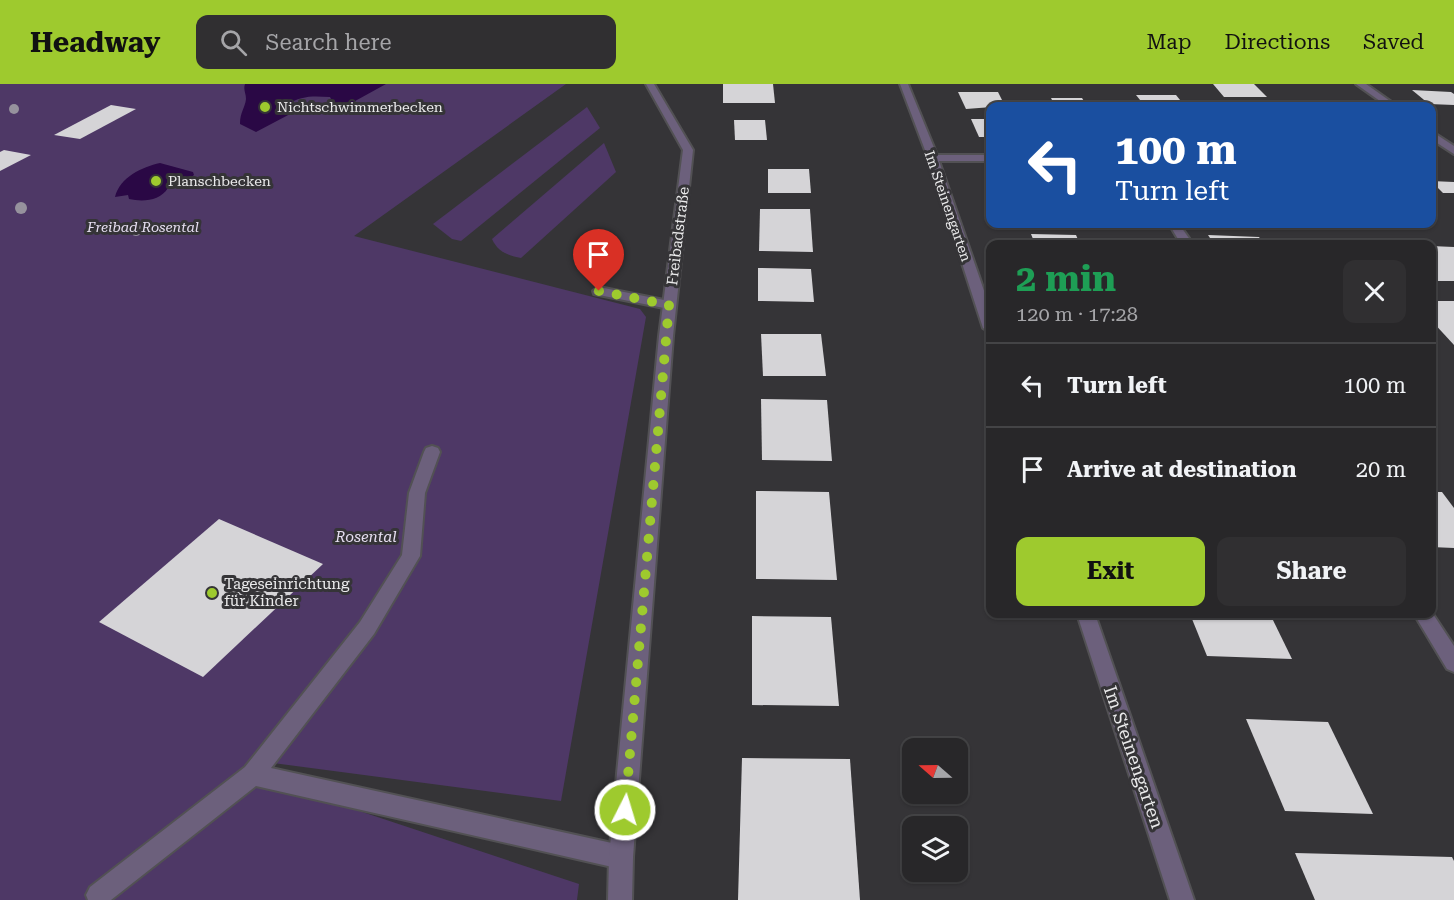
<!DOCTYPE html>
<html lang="en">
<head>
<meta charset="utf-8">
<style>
	body { margin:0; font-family:"Roboto Serif",serif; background:#302f31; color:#f1f3f6; height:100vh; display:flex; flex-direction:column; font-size:22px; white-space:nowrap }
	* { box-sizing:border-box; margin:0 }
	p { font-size:20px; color:#a5a5a8 }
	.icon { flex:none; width:33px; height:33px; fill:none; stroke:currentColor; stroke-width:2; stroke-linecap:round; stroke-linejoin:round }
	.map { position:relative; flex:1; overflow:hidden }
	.drawer { position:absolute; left:986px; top:156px; width:450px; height:378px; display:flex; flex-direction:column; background:#282729; border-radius:12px; box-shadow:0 2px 4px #0004,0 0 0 2px #444446 }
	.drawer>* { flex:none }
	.hud { position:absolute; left:986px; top:18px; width:450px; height:126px; border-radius:12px; box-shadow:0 2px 4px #0004,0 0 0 2px #444446; background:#1a4fa0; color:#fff; overflow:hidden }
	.needle { width:39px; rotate:290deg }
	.buttons { position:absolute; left:902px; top:654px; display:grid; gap:12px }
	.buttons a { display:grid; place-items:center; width:66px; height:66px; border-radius:12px; background:#282729; box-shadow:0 2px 4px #0004,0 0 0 2px #444446; font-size:30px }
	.pin { position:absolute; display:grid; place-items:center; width:51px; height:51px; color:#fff; margin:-62px -26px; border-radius:50% 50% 50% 0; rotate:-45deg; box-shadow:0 0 6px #0007 }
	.pin .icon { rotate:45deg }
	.me { position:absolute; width:66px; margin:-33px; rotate:5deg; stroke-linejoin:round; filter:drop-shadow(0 0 4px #0008) }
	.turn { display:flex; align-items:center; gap:21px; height:126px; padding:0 30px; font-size:27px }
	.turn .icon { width:78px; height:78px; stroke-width:2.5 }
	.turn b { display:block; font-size:42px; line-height:51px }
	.round { display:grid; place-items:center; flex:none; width:63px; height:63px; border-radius:12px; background:#302f31 }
	.summary { display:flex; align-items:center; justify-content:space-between; height:102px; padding:0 30px }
	h1 { font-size:36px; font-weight:700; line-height:45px; color:#1e9e55 }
	.primary-button { display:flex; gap:12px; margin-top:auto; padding:12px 30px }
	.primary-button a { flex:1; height:69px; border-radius:12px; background:#9eca2e; color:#111; font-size:24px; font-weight:700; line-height:69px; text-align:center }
	.primary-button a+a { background:#302f31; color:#f1f3f6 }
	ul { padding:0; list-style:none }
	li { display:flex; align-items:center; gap:18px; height:84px; padding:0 30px; border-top:2px solid #444446 }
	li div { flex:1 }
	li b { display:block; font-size:22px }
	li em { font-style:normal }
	header { display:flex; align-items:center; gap:36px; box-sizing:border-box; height:84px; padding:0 30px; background:#9eca2e; color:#111 }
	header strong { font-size:28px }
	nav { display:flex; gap:33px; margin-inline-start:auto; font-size:21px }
	.search { width:420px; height:54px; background:#302f31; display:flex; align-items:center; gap:15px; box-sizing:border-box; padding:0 21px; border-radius:12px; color:#a5a5a8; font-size:22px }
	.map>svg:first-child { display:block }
	.green { fill:#4e3866 }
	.water { fill:#2a0845 }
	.building { fill:#d5d4d7 }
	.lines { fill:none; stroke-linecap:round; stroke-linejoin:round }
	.service-casing { stroke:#525154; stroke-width:4 }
	.minor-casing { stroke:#525154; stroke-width:4 }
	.tertiary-casing { stroke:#525154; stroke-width:4 }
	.service { fill:#6c607c; fill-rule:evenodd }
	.minor { fill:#6c607c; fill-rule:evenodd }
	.tertiary { fill:#6c607c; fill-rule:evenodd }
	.tree { fill:#96929d }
	.route { stroke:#9eca2e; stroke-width:10; stroke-dasharray:0 18 }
	.poi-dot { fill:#9eca2e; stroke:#353437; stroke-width:2 }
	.labels { text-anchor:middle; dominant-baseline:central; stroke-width:6; stroke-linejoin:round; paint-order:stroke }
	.far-poi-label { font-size:14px; fill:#eaeaeb; stroke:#353437; text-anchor:start }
	.far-street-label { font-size:14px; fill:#eaeaeb; stroke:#353437 }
	.far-park-label { font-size:14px; font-style:italic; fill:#e6def1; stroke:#353437 }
	.street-label { font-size:15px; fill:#eaeaeb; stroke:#353437 }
	.park-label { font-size:15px; font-style:italic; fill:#e6def1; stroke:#353437 }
	.poi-label { font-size:15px; fill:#eaeaeb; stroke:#353437; text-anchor:start }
	.near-street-label { font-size:18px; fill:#eaeaeb; stroke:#353437 }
</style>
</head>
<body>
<header>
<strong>Headway</strong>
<div class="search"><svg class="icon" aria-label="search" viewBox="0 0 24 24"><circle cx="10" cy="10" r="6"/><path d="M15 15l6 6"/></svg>Search here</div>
<nav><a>Map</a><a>Directions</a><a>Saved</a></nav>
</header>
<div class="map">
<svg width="1454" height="816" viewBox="0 0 1454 816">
	<rect width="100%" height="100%" fill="#353437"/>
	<g class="green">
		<polygon points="0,0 566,0 354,152 640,225 646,233 561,717 273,679 257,693 579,800 577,816 0,816"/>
		<polygon points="587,23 600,44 461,157 452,155 433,140"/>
		<path d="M604 59 616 88 521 174C507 171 498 168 492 155Z"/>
	</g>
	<g class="water">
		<path d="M245 0H386L337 27 325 25 333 19 330 13C314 12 301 11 287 21V26L292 29 256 48 240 40C240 28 245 24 246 15 246 9 243 6 245 0Z"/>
		<path d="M160 79 193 88 194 91 184 99 168 104C160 117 143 118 129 115L128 111 115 113C120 93 142 83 160 79Z"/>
	</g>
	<g class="building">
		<polygon points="723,0 773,0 775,19 723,19"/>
		<polygon points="1213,0 1254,0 1267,13 1224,13"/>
		<polygon points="1412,6 1451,8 1454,10 1454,21 1429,20"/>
		<polygon points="958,8 998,8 1005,22 966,25"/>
		<polygon points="1136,11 1176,11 1185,22 1145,22"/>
		<polygon points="1051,14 1082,14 1087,22 1055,22"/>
		<polygon points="1238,18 1283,18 1288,22 1242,22"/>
		<polygon points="111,21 136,25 80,55 54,51"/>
		<polygon points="971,35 990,35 990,53 979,53"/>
		<polygon points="734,36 765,36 767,56 735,56"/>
		<polygon points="4,66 31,71 0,87 0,68"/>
		<polygon points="768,85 809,85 811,109 768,109"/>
		<polygon points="1431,97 1454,98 1454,109 1443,109"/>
		<polygon points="760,125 810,125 813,168 759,167"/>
		<polygon points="1359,140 1424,140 1429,144 1363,143"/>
		<polygon points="1031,150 1076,151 1080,160 1035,160"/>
		<polygon points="1208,151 1259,153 1264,160 1214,160"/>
		<polygon points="1431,162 1454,163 1454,197 1431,197"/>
		<polygon points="758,184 811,185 814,218 758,217"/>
		<polygon points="1431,217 1454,217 1454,261 1431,236"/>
		<polygon points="761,250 821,250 826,292 763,292"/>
		<polygon points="761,315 827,316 832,377 762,376"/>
		<polygon points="756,407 829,408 837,496 756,495"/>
		<polygon points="1431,408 1442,408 1454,424 1454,464 1431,463"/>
		<polygon points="219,435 323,480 203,593 99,538"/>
		<polygon points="1190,530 1270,530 1292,575 1207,572"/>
		<polygon points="752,532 831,533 839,622 752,621"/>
		<polygon points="1246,635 1328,638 1373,730 1285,727"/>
		<polygon points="742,674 850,675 860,816 738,816"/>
		<polygon points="1295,769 1452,773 1454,777 1454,816 1315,816"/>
	</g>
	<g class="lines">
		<g class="service-casing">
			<g id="service">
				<polygon points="599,203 669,217 676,221 669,225 594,210 593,207"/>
				<polygon points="432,362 438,364 440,368 425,409 420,472 417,477 374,550 271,684 621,761 629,765 633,773 629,781 621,785 256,702 111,816 88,816 86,811 90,803 245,683 360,538 402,471 409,409 424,368 426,364"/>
			</g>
		</g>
		<g class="minor-casing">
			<g id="minor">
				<polygon points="646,0 654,0 693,66 673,252 633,773 632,816 608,816 609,773 659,252 683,66"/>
				<polygon points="900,0 908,0 937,71 990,71 990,77 939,77 990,224 990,248 983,244 928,74"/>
				<polygon points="1169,140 1179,140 1193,160 1181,160"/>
				<polygon points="1431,527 1454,562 1454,588 1447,585 1414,530 1431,530"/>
				<polygon points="1077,530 1095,530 1194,816 1170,816"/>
			</g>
		</g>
		<g class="tertiary-casing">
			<g id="tertiary">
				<polygon points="1356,0 1366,0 1397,22 1387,22"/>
				<polygon points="1431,47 1454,62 1454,70 1431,55"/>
			</g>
		</g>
		<use href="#service" class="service"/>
		<use href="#minor" class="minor"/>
		<use href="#tertiary" class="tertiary"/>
	</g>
	<g class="tree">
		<circle cx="14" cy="25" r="5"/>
		<circle cx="21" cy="124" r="6"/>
		<circle cx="136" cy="146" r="6"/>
	</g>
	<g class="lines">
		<polyline class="route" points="599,207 669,221 625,726"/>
	</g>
	<g class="poi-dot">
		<circle cx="265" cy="23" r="6"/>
		<circle cx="156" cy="97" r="6"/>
		<circle cx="212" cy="509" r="6"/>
	</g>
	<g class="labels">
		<g class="far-poi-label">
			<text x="277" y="23">Nichtschwimmerbecken</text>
			<text x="168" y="97">Planschbecken</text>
		</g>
		<g class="far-street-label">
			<text transform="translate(948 122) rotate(71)">Im Steinengarten</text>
		</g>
		<g class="far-park-label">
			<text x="143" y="143">Freibad Rosental</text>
		</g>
		<g class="street-label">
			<text transform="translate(678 152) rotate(-83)">Freibadstraße</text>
		</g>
		<g class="park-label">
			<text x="366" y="453">Rosental</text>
		</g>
		<g class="poi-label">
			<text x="224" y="500">Tageseinrichtung<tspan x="224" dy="17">für Kinder</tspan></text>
		</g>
		<g class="near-street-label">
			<text transform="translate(1134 673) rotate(71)">Im Steinengarten</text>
		</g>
	</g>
</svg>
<div class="buttons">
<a><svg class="needle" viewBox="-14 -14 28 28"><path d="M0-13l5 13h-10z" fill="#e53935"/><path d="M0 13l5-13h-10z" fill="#a5a5a8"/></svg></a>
<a><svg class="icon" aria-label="layers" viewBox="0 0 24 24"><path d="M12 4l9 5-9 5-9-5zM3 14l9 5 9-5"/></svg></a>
</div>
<div class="pin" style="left:599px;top:207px;background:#d93025"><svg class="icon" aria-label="arrive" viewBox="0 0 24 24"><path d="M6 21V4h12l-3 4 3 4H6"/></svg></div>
<svg class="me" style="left:625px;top:726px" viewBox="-20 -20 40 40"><circle r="17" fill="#9eca2e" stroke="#fff" stroke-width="3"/><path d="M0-11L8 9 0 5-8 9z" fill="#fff"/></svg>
<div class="hud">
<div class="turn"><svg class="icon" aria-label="left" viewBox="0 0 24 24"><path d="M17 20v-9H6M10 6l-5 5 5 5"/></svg><div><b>100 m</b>Turn left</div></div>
</div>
<section class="drawer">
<div class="summary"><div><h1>2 min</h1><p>120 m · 17:28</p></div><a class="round"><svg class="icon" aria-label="close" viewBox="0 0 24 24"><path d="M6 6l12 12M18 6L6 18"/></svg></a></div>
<ul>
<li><svg class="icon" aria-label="left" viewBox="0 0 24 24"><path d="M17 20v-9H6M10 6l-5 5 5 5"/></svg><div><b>Turn left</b></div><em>100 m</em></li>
<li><svg class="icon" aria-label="arrive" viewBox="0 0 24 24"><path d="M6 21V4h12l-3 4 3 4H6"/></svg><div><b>Arrive at destination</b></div><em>20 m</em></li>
</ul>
<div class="primary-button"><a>Exit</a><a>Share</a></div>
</section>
</div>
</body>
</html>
